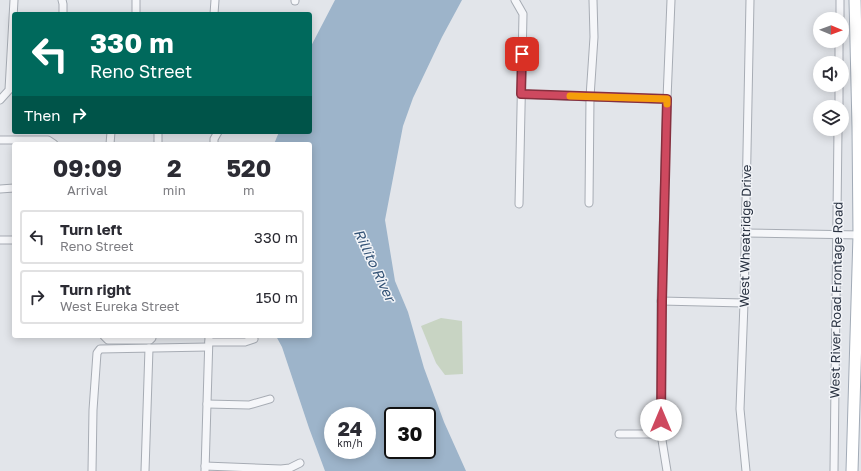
<!DOCTYPE html>
<html lang="en">
<head>
<meta charset="utf-8">
<style>
	body { margin:0; font-family:"Golos Text",sans-serif; background:#f2f2f3; color:#2b2b33; height:100vh; display:flex; flex-direction:column; font-size:15px; white-space:nowrap }
	* { box-sizing:border-box; margin:0 }
	p { font-size:13px; color:#7c7c81 }
	.icon { flex:none; width:22px; height:22px; fill:none; stroke:currentColor; stroke-width:2; stroke-linecap:round; stroke-linejoin:round }
	.map { position:relative; flex:1; overflow:hidden }
	.panel { position:absolute; left:12px; top:142px; width:300px; height:196px; display:flex; flex-direction:column; background:#fff; border-radius:4px; box-shadow:0 2px 10px #0003 }
	.panel>* { flex:none }
	.hud { position:absolute; left:12px; top:12px; width:300px; height:122px; border-radius:4px; box-shadow:0 2px 10px #0003; background:#00695c; color:#fff; overflow:hidden }
	.needle { width:26px; rotate:91deg }
	.fabs { position:absolute; left:813px; top:12px; display:grid; gap:8px }
	.fabs a { display:grid; place-items:center; width:36px; height:36px; border-radius:50%; background:#fff; box-shadow:0 2px 10px #0003; font-size:20px }
	.speed { position:absolute; left:324px; top:407px; display:flex; gap:8px; font-size:20px; font-weight:700; text-align:center }
	.speed>* { display:grid; place-content:center; width:52px; height:52px; border-radius:50%; background:#fff; box-shadow:0 2px 10px #0003; line-height:1 }
	.speed small { font-size:10px; font-weight:400 }
	.speed .limit { border:2px solid #111; border-radius:6px; background:#fff; color:#111 }
	.pin { position:absolute; display:grid; place-items:center; width:34px; height:34px; color:#fff; margin:-17px; border-radius:8px; box-shadow:0 2px 6px #0006 }
	.me { position:absolute; width:44px; margin:-22px; rotate:0deg; stroke-linejoin:round; filter:drop-shadow(0 0 3px #0008) }
	.turn { display:flex; align-items:center; gap:14px; height:84px; padding:0 12px; font-size:18px }
	.turn .icon { width:52px; height:52px; stroke-width:2.5 }
	.turn b { display:block; font-size:28px; line-height:34px }
	.then { display:flex; align-items:center; height:38px; padding:0 12px; background:#0003; gap:8px; font-size:15px }
	.eta { display:flex; justify-content:space-evenly; align-items:center; height:68px; text-align:center }
	.eta b { font-size:24px; font-weight:700; line-height:28px }
	ul { padding:0; list-style:none }
	li { display:flex; align-items:center; gap:12px; height:54px; margin:0 8px 6px; padding:0 4px; border:2px solid #e1e1e2; border-radius:4px }
	li div { flex:1 }
	li b { display:block; font-size:15px }
	li em { font-style:normal }
	.map>svg:first-child { display:block }
	.green { fill:#c8d4c3 }
	.water { fill:#9db4ca; fill-rule:evenodd }
	.lines { fill:none; stroke-linecap:round; stroke-linejoin:round }
	.street-casing { stroke:#a7acb4; stroke-width:9 }
	.primary-casing { stroke:#a1aab6; stroke-width:13 }
	.street { stroke:#f5f6f9; stroke-width:7 }
	.primary { stroke:#fff; stroke-width:11 }
	.route-casing { stroke:#862f3e; stroke-width:10 }
	.route { stroke:#ce495f; stroke-width:7 }
	.slow { stroke:#f59e0b; stroke-width:7 }
	.labels { text-anchor:middle; dominant-baseline:central; stroke-width:3; stroke-linejoin:round; paint-order:stroke }
	.street-label { font-size:13px; fill:#2a3342; stroke:#f2f4f8 }
	.water-label { font-size:14px; font-style:italic; fill:#345376; stroke:#f2f4f8 }
</style>
</head>
<body>
<div class="map">
<svg width="861" height="471" viewBox="0 0 861 471">
	<rect width="100%" height="100%" fill="#e2e5ea"/>
	<polygon class="green" points="441,318 462,321 463,374 445,375 436,363 421,326"/>
	<path class="water" d="M335 0H462L442 37 413 98 403 126 385 220 395 281 408 312 424 368 444 422 466 471H325L309 428 282 347 276 336H310V144H274L279 132H310V48ZM333 416H367V450H333ZM393 416H427V450H393Z"/>
	<g class="lines">
		<g class="street-casing">
			<g id="street">
				<polyline points="62,0 63,4 63,14"/>
				<polyline points="515,0 523,14 519,204"/>
				<polyline points="295,1 295,0"/>
				<polyline points="136,14 136,0"/>
				<polyline points="214,14 215,0"/>
				<polyline points="840,19 840,0"/>
				<polyline points="839,63 839,41"/>
				<polyline points="521,94 590,97 667,99"/>
				<polyline points="0,100 9,90 14,0"/>
				<polyline points="839,107 839,85"/>
				<polyline points="0,140 48,140 54,144"/>
				<polyline points="110,144 111,132"/>
				<polyline points="158,144 158,132"/>
				<polyline points="214,144 214,139 218,132"/>
				<polyline points="0,189 14,188"/>
				<polyline points="589,203 590,97 594,37 593,0"/>
				<polyline points="745,233 861,235"/>
				<polyline points="0,240 14,240"/>
				<polyline points="661,301 744,303"/>
				<polyline points="104,336 108,340 150,340 152,338 152,336"/>
				<polyline points="209,342 245,342 254,339"/>
				<polyline points="207,404 249,405 270,399"/>
				<polyline points="619,434 661,434"/>
				<polyline points="205,466 281,469 290,468 300,463"/>
				<polyline points="92,471 93,410 97,353 100,349 208,347"/>
				<polyline points="145,471 149,348"/>
				<polyline points="205,471 209,336"/>
				<polyline points="667,471 661,434 661,301 667,99 671,0"/>
				<polyline points="746,471 740,409 744,303 750,0"/>
				<polyline points="834,471 838,129"/>
			</g>
		</g>
		<g class="primary-casing">
			<polyline id="primary" points="852,471 859,235 858,127 855,0"/>
		</g>
		<use href="#street" class="street"/>
		<use href="#primary" class="primary"/>
	</g>
	<g class="lines">
		<g class="route-casing">
			<polyline id="route" points="522,54 521,94 667,99 662,301 661,420"/>
		</g>
		<use href="#route" class="route"/>
		<polyline class="slow" points="570,96 667,99 667,104"/>
	</g>
	<g class="labels">
		<g class="street-label">
			<text transform="translate(745 236) rotate(-89)">West Wheatridge Drive</text>
			<text transform="translate(836 300) rotate(-89)">West River Road Frontage Road</text>
		</g>
		<g class="water-label">
			<text transform="translate(375 265) rotate(65)">Rillito River</text>
		</g>
	</g>
</svg>
<div class="fabs">
<a><svg class="needle" viewBox="-14 -14 28 28"><path d="M0-13l5 13h-10z" fill="#e53935"/><path d="M0 13l5-13h-10z" fill="#7c7c81"/></svg></a>
<a><svg class="icon" aria-label="sound" viewBox="0 0 24 24"><path d="M4 9h4l5-4v14l-5-4H4zM17 9q2 3 0 6"/></svg></a>
<a><svg class="icon" aria-label="layers" viewBox="0 0 24 24"><path d="M12 4l9 5-9 5-9-5zM3 14l9 5 9-5"/></svg></a>
</div>
<div class="speed"><div>24<small>km/h</small></div><div class="limit">30</div></div>
<div class="pin" style="left:522px;top:54px;background:#d93025"><svg class="icon" aria-label="arrive" viewBox="0 0 24 24"><path d="M6 21V4h12l-3 4 3 4H6"/></svg></div>
<svg class="me" style="left:661px;top:420px" viewBox="-20 -20 40 40"><circle r="19" fill="#fff"/><path d="M0-13L10 11 0 6-10 11z" fill="#ce495f"/></svg>
<div class="hud">
<div class="turn"><svg class="icon" aria-label="left" viewBox="0 0 24 24"><path d="M17 20v-9H6M10 6l-5 5 5 5"/></svg><div><b>330 m</b>Reno Street</div></div>
<div class="then">Then<svg class="icon" aria-label="right" viewBox="0 0 24 24"><path d="M7 20v-9h11M14 6l5 5-5 5"/></svg></div>
</div>
<section class="panel">
<div class="eta">
<div><b>09:09</b><p>Arrival</p></div>
<div><b>2</b><p>min</p></div>
<div><b>520</b><p>m</p></div>
</div>
<ul>
<li><svg class="icon" aria-label="left" viewBox="0 0 24 24"><path d="M17 20v-9H6M10 6l-5 5 5 5"/></svg><div><b>Turn left</b><p>Reno Street</p></div><em>330 m</em></li>
<li><svg class="icon" aria-label="right" viewBox="0 0 24 24"><path d="M7 20v-9h11M14 6l5 5-5 5"/></svg><div><b>Turn right</b><p>West Eureka Street</p></div><em>150 m</em></li>
</ul>
</section>
</div>
</body>
</html>
